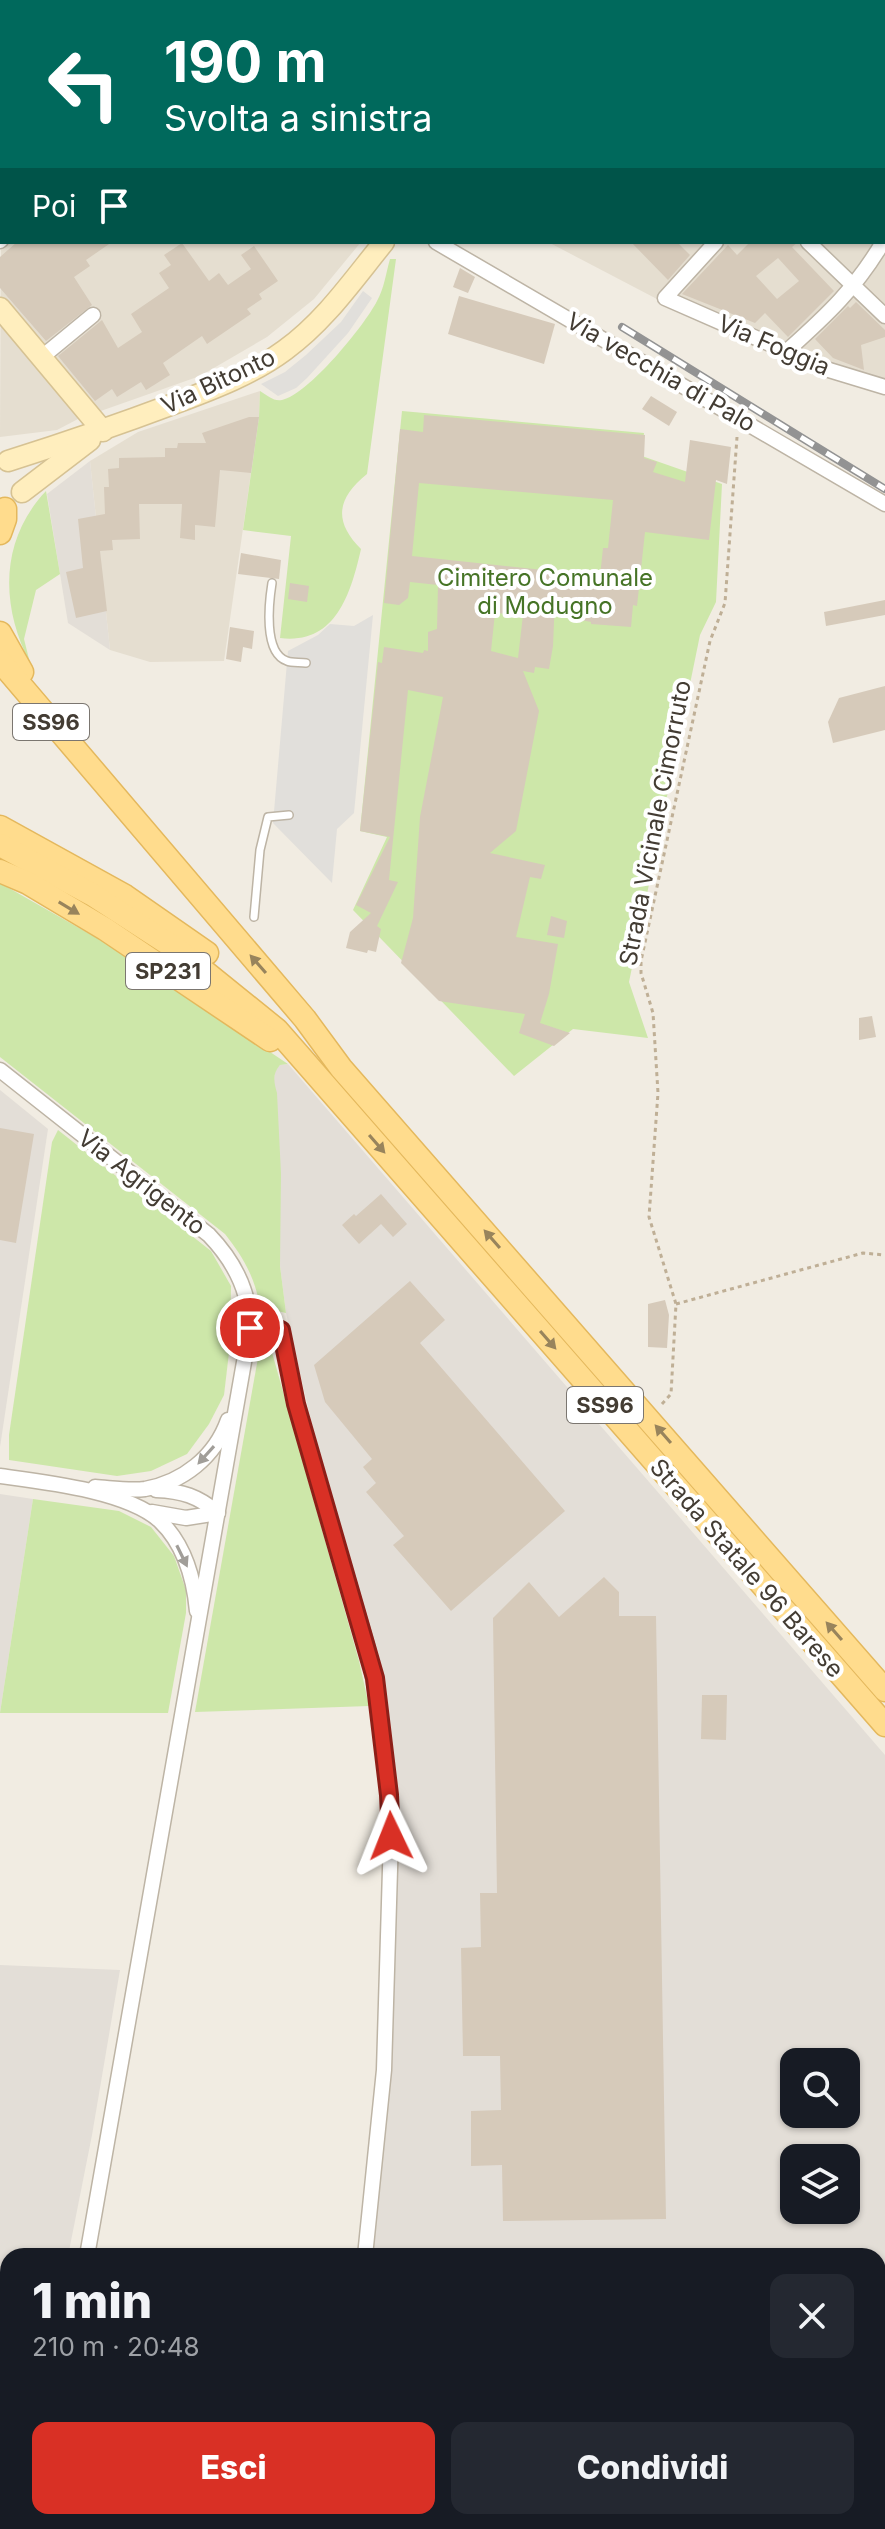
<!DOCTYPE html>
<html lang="it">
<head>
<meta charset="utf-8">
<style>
	body { margin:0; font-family:Inter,sans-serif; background:#242831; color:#f1f3f6; height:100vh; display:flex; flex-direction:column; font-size:30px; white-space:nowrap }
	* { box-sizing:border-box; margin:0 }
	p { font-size:26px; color:#9ea1a6 }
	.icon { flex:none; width:44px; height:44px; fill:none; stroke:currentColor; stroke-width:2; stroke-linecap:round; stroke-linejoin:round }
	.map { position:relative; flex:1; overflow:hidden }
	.details { position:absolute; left:0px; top:2248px; width:886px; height:282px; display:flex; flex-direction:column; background:#171b24; border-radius:24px 24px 0 0; box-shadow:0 2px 6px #0004 }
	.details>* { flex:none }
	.hud { position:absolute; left:0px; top:0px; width:886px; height:244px; box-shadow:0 2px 6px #0004; background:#00695c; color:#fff; overflow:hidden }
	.controls { position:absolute; left:780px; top:2048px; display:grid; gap:16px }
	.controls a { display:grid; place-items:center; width:80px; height:80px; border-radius:16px; background:#171b24; box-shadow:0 2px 6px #0004; font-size:40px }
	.pin { position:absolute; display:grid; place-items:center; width:68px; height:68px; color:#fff; margin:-34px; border:4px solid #fff; border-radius:50%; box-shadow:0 2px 8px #0007 }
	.me { position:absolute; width:88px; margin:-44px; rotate:358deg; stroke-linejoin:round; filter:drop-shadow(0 0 6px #0008) }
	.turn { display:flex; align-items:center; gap:28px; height:168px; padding:0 32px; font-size:36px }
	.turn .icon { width:104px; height:104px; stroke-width:2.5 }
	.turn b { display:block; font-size:56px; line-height:68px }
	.then { display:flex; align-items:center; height:76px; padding:0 32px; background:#0003; gap:16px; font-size:30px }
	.round { display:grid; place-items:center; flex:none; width:84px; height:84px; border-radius:16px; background:#242831 }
	.head { display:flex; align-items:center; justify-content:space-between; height:136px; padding:0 32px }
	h1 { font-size:48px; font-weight:800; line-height:60px }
	.primary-button { display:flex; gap:16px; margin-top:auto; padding:16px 32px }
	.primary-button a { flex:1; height:92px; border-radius:16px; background:#d93025; color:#fff; font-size:32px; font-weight:800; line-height:92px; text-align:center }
	.primary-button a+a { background:#242831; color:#f1f3f6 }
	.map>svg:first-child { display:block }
	.residential { fill:#e5ded0 }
	.industrial { fill:#e3ded7; fill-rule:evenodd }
	.green { fill:#cde7a9 }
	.parking { fill:#e1dfdb }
	.building { fill:#d6caba; fill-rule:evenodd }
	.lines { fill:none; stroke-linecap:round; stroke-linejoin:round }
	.lane-casing { stroke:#bdb4a5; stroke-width:10 }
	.street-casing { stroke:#bdb4a5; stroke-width:17 }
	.secondary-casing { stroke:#d6c293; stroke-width:23 }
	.primary-casing { stroke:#e4b85d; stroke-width:25 }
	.path { stroke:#bfaf96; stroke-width:3; stroke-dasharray:4 4; stroke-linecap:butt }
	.lane { stroke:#fff; stroke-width:7 }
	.street { stroke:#fff; stroke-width:14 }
	.secondary { stroke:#ffeebe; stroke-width:20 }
	.primary { stroke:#ffdc8d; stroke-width:22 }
	.rail-casing { stroke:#939393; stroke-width:8 }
	.rail { stroke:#fff; stroke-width:5; stroke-dasharray:15; stroke-linecap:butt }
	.oneway { fill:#98845c }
	.oneway2 { fill:#a19e99 }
	.route-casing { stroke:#8d1f18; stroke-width:20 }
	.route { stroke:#d93025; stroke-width:14 }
	.labels { text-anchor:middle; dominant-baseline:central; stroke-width:8; stroke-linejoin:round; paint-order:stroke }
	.shield { fill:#fff; stroke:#7b7670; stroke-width:2 }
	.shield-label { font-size:22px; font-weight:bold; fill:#433c33 }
	.street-label { font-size:24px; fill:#433c33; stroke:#fff }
	.park-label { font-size:24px; fill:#467426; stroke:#fff }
</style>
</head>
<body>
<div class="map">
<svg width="885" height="2529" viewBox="0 0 885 2529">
	<rect width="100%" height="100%" fill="#f1ece2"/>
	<g class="residential">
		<polygon points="234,0 885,0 885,391 697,320 548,242 884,242 884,2"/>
		<polygon points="2,22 2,242 361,242 314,299 267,337 200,376 78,419 57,430 0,437"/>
		<polygon points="260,391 259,417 224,661 150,662 110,650 90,461 138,432"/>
		<polygon points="878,2411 885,2412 885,2529 690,2529 690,2522 878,2522"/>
	</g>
	<g class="industrial">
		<polygon points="90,461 110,650 68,623 47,494"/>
		<path d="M288 1064 885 1755V2385H878V2256H372L383 2155 398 1833 380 1670 313 1429 286 1313 280 1266 274 1080 275 1070 280 1065ZM794 2062H846V2114H794ZM794 2158H846V2210H794Z"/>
		<polygon points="0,1090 48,1129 0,1447"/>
		<polygon points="0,1494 33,1499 0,1713"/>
		<polygon points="0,1965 120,1970 92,2135 68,2256 8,2256 8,2346 0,2345"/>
	</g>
	<g class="green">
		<path d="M390 259H396L367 474C337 498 333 521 361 549 351 593 336 645 280 638L291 536 243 530 259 417 260 391C267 395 274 402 282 400 308 395 365 325 377 301 384 289 386 273 390 259Z"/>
		<polygon points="402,411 644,433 642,456 722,484 716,602 700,635 629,982 648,1038 573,1029 514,1076 353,910 387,837 360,831"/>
		<path d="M46 491 60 574 36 590 24 639 30 663C0 605 0 540 46 491Z"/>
		<path d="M0 883 116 949 288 1064 280 1065C272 1074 274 1082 277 1093L281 1174 280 1266 286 1313 260 1307C255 1278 244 1258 225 1234L0 1057Z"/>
		<polygon points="58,1130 211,1251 231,1286 230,1344 224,1395 209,1424 187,1454 151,1471 117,1476 9,1460 9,1435 52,1142"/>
		<polygon points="261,1341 268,1343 273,1356 359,1661 369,1706 195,1712"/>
		<polygon points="33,1499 119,1511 151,1527 174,1556 186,1590 186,1613 168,1713 0,1713"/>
	</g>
	<g class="parking">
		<polygon points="363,291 372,298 348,333 307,378 296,388 278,396 261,384 285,372 306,355 341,322"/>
		<polygon points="373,615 354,813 337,829 332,883 273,823 288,651 318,635 330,624 354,626"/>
	</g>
	<g class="building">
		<polygon points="17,242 112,242 86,260 90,266 74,277 92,305 46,341 0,288 0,257"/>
		<polygon points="631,242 677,242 690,255 668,280"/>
		<path d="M750 242H798L792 247 834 291 788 337 765 313 755 323 682 294 728 245 737 255ZM778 258 799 281 777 299 756 276Z"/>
		<polygon points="182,243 209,281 219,273 228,285 251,269 241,255 254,246 278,281 259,294 262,299 247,309 251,314 207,344 202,336 163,363 170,375 146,390 141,382 117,397 112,389 95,401 58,356 102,320 118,348 142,332 131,314 169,288 159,273 171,265 164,255"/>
		<polygon points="460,268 475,277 468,293 453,287"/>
		<polygon points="459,296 555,324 544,364 448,334"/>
		<polygon points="856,302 885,330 885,337 861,345 864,370 833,358 815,339 848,306 850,308"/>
		<polygon points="651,396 677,412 669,426 642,409"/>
		<path d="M424 415 645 435 644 458 657 462 653 472 685 482 690 440 731 447 727 484 716 480 709 540 645 532 637 606 633 605 631 627 591 624V622L581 620 584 600 555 597 553 646 549 669 535 667 534 673 523 671 539 711 516 831 490 853 545 865 541 879 530 877 516 937 558 944 549 994 540 1023 570 1033 554 1046 519 1033 525 1014 439 1001 401 963 413 918 420 817 443 697 408 690 389 880 398 882 377 926 381 929 376 952 368 950 367 953 346 948 350 932 371 913 356 905 390 837 360 831 378 662 382 663 384 647 423 653 424 650 428 651V632L437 629 438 585 410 582 408 598 399 605 384 603 400 429 423 432ZM419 483 613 500 608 548H603L600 576 412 556ZM495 613 523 615 518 658 491 651Z"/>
		<polygon points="249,417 259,417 251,473 220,470 215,527 195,525 195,540 180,538 182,504 139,504 140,539 112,540 113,550 100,551 107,611 76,618 66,572 83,568 78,519 105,514 104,487 109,487 108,469 119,468 119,458 165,457 165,448 177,448 178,443 206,443 202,433"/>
		<polygon points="241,553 281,560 279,579 238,574"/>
		<polygon points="290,583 309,586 307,602 288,599"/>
		<polygon points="885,600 885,615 826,626 824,612"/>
		<polygon points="230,627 254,631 252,649 243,647 241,662 226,659"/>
		<polygon points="885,686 885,730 833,743 828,722 839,698"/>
		<polygon points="551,916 567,921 564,938 547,935"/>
		<polygon points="872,1016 876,1037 859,1040 859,1018"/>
		<polygon points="0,1128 34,1134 16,1243 0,1240"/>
		<polygon points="381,1194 407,1224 393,1237 381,1224 359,1244 342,1225 354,1214 356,1216"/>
		<polygon points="410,1281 445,1320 420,1343 565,1511 451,1611 393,1545 404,1536 366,1492 376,1483 363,1467 372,1459 325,1402 314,1365"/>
		<polygon points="665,1300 669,1315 667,1348 648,1347 648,1304"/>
		<polygon points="604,1577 619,1592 619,1616 656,1616 666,2219 503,2221 502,2165 471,2166 471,2111 501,2110 500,2056 463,2056 461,1948 481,1947 480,1893 497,1893 493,1618 529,1582 559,1617"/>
		<polygon points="702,1695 727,1695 726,1740 701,1739"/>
	</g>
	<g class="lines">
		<g class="lane-casing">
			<g id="lane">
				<path d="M272 583C269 602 263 653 287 661 292 663 300 662 306 663"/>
				<polyline points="254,917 260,850 268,817 289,815"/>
			</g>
		</g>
		<g class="street-casing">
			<g id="street">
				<polyline points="142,0 144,2"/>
				<polyline points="228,0 230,2"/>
				<polyline points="542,0 544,2"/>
				<polyline points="19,2 21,0"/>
				<polyline points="0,18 2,16"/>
				<polyline points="0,241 2,239"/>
				<polyline points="436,242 885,504"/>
				<polyline points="716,242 665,298 829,370 885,387"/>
				<polyline points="808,242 885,316"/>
				<path d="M788 350C827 315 856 288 883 242"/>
				<polyline points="42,357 93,315"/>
				<path d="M0 1070 209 1235C234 1261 250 1291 250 1328L87 2256"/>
				<polyline points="250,1318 281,1330 296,1404 368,1649 381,1722 389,1795 391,1836 384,2070 365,2256"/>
				<path d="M0 1476C44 1482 127 1491 160 1521 184 1544 194 1579 197 1611"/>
				<path d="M95 1487C111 1488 129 1491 145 1489 183 1482 215 1457 228 1420"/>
				<path d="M152 1512 186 1518 218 1513C198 1496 182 1491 156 1490"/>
				<polyline points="878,2402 885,2402"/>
				<polyline points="38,2529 39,2522"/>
				<polyline points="361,2529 362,2522"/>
				<polyline points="678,2529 678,2522"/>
			</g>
		</g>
		<g class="secondary-casing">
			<g id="secondary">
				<polyline points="506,2 507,0"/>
				<polyline points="0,308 103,431"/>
				<path d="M8 461C65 443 120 424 176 403 213 389 253 374 285 350 325 321 353 280 384 242"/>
				<polyline points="22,492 90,440"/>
			</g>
		</g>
		<g class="primary-casing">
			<g id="primary">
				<polyline points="0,533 5,519 5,509"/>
				<polyline points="0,633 22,672"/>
				<polyline points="0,661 305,1019 341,1068 885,1690"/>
				<polyline points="0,827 125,896 207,953"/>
				<polyline points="0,845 93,895 178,950 277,1030 885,1725"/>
				<polyline points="0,871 28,883 105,929 270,1040"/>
			</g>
		</g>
		<g class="path">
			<polyline points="172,0 174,2"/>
			<polyline points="178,0 180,2"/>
			<polyline points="676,1304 863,1253 885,1255"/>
			<polyline points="662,1404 671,1394 676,1304 649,1217 658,1093 653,1013 641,973 641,961 710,641 725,603 737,437"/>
		</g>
		<use href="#lane" class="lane"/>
		<use href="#street" class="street"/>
		<use href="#secondary" class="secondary"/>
		<use href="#primary" class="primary"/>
		<g class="rail-casing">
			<polyline id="rail" points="622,327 885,489"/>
		</g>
		<use href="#rail" class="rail"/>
	</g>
	<defs><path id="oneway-solid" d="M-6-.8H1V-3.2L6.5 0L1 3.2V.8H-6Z" transform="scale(2)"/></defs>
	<g class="oneway">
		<use href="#oneway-solid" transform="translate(69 908) rotate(31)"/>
		<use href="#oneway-solid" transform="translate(258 964) rotate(-131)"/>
		<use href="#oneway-solid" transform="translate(377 1144) rotate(49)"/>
		<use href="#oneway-solid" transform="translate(492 1239) rotate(-131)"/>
		<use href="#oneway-solid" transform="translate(548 1340) rotate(49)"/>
		<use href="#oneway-solid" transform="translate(663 1434) rotate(-131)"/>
		<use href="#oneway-solid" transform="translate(834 1631) rotate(-131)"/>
	</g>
	<g class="oneway2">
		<use href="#oneway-solid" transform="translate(206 1455) rotate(132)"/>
		<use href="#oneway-solid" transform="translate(182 1556) rotate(64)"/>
	</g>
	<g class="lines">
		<g class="route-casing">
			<polyline id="route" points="250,1328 250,1318 281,1330 296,1404 375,1678 389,1795 391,1836"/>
		</g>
		<use href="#route" class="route"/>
	</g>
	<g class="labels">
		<g class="shield">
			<rect x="13" y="704" width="76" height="36" rx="6"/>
			<rect x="126" y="953" width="84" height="36" rx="6"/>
			<rect x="567" y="1387" width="76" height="36" rx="6"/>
		</g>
		<g class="shield-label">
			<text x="51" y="722">SS96</text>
			<text x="168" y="971">SP231</text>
			<text x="605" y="1405">SS96</text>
		</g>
		<g class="street-label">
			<text transform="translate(774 345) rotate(23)">Via Foggia</text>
			<text transform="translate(661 372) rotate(30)">Via vecchia di Palo</text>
			<text transform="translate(218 381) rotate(-25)">Via Bitonto</text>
			<text transform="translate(655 823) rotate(-79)">Strada Vicinale Cimorruto</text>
			<text transform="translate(142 1182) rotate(38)">Via Agrigento</text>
			<text transform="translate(747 1568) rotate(49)">Strada Statale 96 Barese</text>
		</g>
		<g class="park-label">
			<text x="545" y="577">Cimitero Comunale<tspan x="545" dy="28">di Modugno</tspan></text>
		</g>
	</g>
</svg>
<div class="controls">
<a><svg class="icon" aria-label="search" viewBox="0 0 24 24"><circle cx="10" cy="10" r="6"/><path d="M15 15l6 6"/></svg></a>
<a><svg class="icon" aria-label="layers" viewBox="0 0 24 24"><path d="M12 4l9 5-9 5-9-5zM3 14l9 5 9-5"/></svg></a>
</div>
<div class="pin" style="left:250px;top:1328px;background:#d93025"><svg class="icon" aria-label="arrive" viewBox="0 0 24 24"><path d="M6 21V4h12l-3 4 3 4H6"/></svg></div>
<svg class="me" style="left:391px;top:1836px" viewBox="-20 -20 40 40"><path d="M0-17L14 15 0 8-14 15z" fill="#d93025" stroke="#fff" stroke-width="4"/></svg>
<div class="hud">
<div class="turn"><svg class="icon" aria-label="left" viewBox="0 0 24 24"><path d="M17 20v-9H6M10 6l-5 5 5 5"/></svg><div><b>190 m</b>Svolta a sinistra</div></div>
<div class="then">Poi<svg class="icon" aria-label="arrive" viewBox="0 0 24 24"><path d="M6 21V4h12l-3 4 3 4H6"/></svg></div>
</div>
<section class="details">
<div class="head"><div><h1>1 min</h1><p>210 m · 20:48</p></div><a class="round"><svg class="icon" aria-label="close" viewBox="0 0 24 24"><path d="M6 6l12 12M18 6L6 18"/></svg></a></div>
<div class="primary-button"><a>Esci</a><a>Condividi</a></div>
</section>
</div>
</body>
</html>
